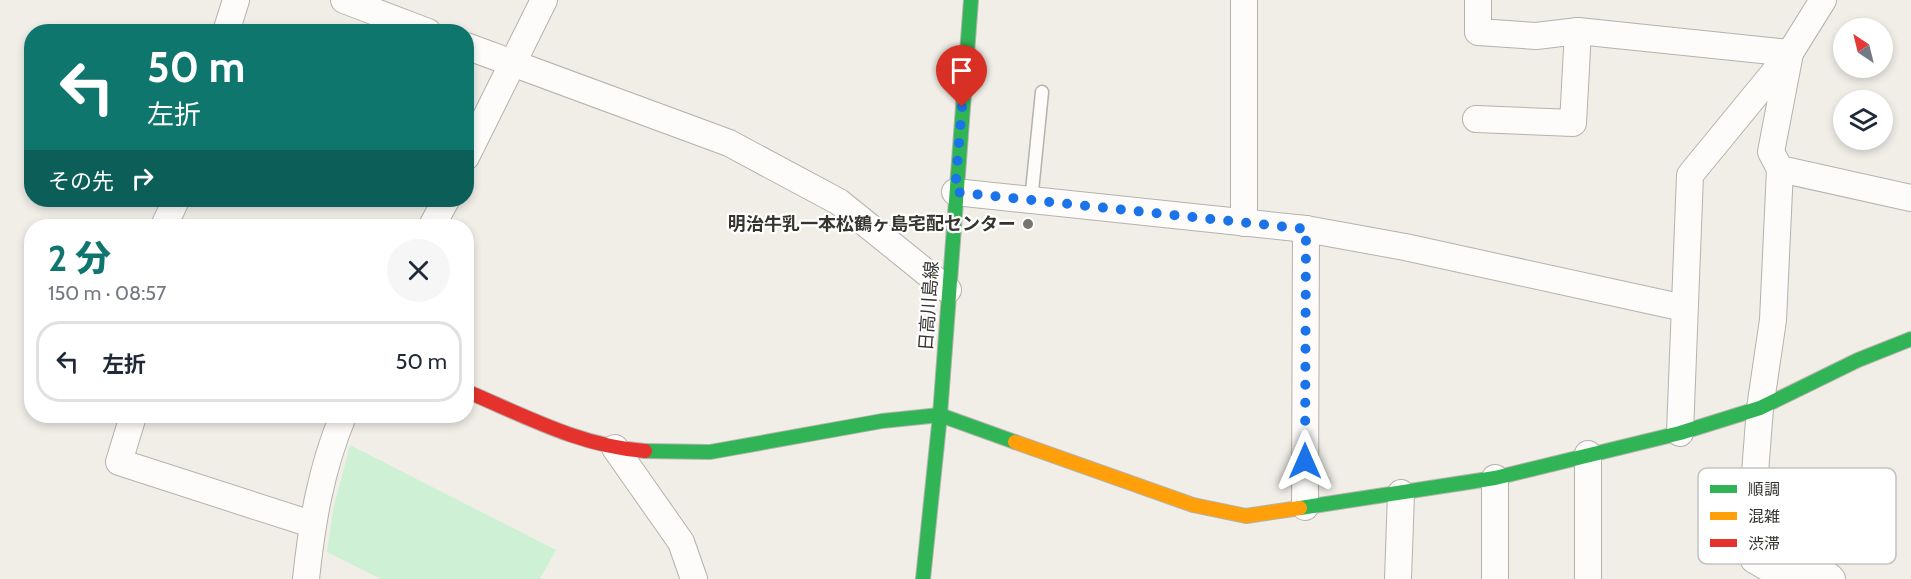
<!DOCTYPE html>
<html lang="ja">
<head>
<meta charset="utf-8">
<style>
	body { margin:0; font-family:Cabin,"Noto Sans JP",sans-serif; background:#f6f6f7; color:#1f2937; height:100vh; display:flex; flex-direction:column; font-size:22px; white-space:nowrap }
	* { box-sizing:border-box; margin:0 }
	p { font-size:20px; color:#747a83 }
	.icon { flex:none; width:33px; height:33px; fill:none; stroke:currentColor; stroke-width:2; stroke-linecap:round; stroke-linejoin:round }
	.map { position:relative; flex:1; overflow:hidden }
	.details { position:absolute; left:24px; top:219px; width:450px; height:204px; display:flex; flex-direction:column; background:#fff; border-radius:24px; box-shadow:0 3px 9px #0003 }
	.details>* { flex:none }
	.guide { position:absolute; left:24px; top:24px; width:450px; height:183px; border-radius:24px; box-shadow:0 3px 9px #0003; background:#0f766e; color:#fff; overflow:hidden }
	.needle { width:39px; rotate:325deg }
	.buttons { position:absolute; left:1833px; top:18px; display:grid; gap:12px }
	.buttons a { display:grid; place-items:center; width:60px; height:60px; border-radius:50%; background:#fff; box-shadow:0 3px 9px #0003; font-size:30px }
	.pin { position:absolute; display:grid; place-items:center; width:51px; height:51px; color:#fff; margin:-62px -26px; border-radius:50% 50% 50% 0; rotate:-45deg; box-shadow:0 0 6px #0007 }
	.pin .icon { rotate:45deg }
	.me { position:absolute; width:66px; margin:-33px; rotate:0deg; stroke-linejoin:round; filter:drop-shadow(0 0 4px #0008) }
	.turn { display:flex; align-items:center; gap:21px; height:126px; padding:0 24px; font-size:27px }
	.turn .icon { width:78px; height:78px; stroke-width:2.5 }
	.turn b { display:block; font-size:42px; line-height:51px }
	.then { display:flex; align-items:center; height:57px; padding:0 24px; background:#0003; gap:12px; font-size:22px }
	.round { display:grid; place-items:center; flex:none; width:63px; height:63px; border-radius:32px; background:#f6f6f7 }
	.head { display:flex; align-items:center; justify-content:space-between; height:102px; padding:0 24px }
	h1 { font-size:36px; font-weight:800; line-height:45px; color:#0f766e }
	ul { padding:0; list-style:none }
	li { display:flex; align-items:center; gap:18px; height:81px; margin:0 12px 9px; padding:0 12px; border:3px solid #e0e1e3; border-radius:24px }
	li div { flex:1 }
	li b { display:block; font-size:22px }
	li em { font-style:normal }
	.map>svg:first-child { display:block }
	.green { fill:#cef1d5 }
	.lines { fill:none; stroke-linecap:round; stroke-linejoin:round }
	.lane-casing { stroke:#b4b2ac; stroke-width:15 }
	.street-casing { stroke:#b4b2ac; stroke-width:28 }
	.fast-casing { stroke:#b4b2ac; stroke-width:16 }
	.slow-casing { stroke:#b4b2ac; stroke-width:16 }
	.jam-casing { stroke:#b4b2ac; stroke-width:16 }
	.lane { stroke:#fdfcfb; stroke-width:12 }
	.street { stroke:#fdfcfb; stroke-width:26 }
	.fast { stroke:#30b455; stroke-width:14 }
	.slow { stroke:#ff9f0a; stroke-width:14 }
	.jam { stroke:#e5322d; stroke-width:14 }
	.route { stroke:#1a73e8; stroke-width:10; stroke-dasharray:0 18 }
	.poi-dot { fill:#77756f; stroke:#fff; stroke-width:2 }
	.labels { text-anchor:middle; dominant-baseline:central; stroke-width:4.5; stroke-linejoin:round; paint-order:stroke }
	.poi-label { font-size:18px; font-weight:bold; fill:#36342f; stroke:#fff; text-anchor:end }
	.street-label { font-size:18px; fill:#36342f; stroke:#fff }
	.key { fill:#fff; stroke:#c3c2c1; stroke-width:1.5 }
	.key-label { font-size:16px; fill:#36342f }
</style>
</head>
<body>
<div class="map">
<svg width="1911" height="579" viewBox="0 0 1911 579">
	<rect width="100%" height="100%" fill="#f0eee7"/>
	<polygon class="green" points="350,445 556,550 540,579 381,579 327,552 333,510"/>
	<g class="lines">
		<g class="lane-casing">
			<polyline id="lane" points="1031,201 1042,92"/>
		</g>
		<g class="street-casing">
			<g id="street">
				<polyline points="344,0 428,32"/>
				<polyline points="1244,0 1244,223"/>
				<polyline points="1478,0 1478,32 1536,36 1578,31 1790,53 1771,152 1780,169 1911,198"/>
				<polyline points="226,32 236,0"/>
				<polyline points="466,46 729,143 839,202 948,290"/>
				<polyline points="1476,119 1573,123 1578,31"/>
				<polyline points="466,157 544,0"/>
				<polyline points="1780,169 1773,320 1760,408 1753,499 1754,560 1773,571 1829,576 1832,579"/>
				<polyline points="955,192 1306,229 1405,247 1684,308"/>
				<polyline points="164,226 176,200"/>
				<polyline points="432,226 446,200"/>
				<polyline points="133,416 119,462 311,524"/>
				<polyline points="1680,433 1690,175 1790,53 1823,0"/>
				<polyline points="615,448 681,542 694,579"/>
				<polyline points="1588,454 1588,579"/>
				<polyline points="1305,507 1306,229"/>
				<path d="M306 579C312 522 321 469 343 416"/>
				<polyline points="1398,579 1401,493"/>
				<polyline points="1495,579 1495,478"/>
			</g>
		</g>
		<g class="fast-casing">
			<g id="fast">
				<polyline points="645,451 710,452 882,421 940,415 1015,442"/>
				<polyline points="1300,508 1495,478 1680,433 1760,408 1858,360 1911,339"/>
				<polyline points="923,579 940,415 971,0"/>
			</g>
		</g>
		<g class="slow-casing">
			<polyline id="slow" points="1015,442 1193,505 1246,516 1300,508"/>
		</g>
		<g class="jam-casing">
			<path id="jam" d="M466 391C525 416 580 446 645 451"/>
		</g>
		<use href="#lane" class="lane"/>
		<use href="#street" class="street"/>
		<use href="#fast" class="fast"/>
		<use href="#slow" class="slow"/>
		<use href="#jam" class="jam"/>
	</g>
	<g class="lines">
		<polyline class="route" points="962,107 955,192 1306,229 1305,461"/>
	</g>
	<circle class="poi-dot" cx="1028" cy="224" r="6"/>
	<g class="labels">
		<g class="poi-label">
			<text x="1016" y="224">明治牛乳一本松鶴ヶ島宅配センター</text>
		</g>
		<g class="street-label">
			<text transform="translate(929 306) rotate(-86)">日高川島線</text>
		</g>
	</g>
	<rect x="1698" y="468" width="198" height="96" rx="9" class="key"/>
	<rect x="1710" y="485" width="27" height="8" fill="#30b455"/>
	<rect x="1710" y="512" width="27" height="8" fill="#ff9f0a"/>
	<rect x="1710" y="539" width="27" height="8" fill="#e5322d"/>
	<g class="key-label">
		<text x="1748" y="495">順調</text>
		<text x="1748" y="522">混雑</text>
		<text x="1748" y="549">渋滞</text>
	</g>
</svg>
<div class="buttons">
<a><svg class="needle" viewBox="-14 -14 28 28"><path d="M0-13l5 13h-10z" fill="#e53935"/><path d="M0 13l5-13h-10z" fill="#747a83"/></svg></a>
<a><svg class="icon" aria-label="layers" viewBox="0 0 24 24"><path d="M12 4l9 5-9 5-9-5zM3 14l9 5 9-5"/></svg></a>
</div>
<div class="pin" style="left:962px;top:107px;background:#d93025"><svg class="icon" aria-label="arrive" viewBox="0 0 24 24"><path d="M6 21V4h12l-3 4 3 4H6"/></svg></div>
<svg class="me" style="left:1305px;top:461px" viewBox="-20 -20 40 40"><path d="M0-17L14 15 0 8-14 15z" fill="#1a73e8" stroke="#fff" stroke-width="4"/></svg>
<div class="guide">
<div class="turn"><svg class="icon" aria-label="left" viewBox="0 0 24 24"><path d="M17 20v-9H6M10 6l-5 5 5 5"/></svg><div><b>50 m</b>左折</div></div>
<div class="then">その先<svg class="icon" aria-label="right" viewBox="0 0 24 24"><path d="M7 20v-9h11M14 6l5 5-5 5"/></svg></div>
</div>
<section class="details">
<div class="head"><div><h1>2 分</h1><p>150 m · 08:57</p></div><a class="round"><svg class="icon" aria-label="close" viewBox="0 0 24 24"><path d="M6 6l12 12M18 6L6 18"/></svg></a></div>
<ul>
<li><svg class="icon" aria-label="left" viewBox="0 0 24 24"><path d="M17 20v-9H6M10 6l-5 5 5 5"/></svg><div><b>左折</b></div><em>50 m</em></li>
</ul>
</section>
</div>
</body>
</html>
